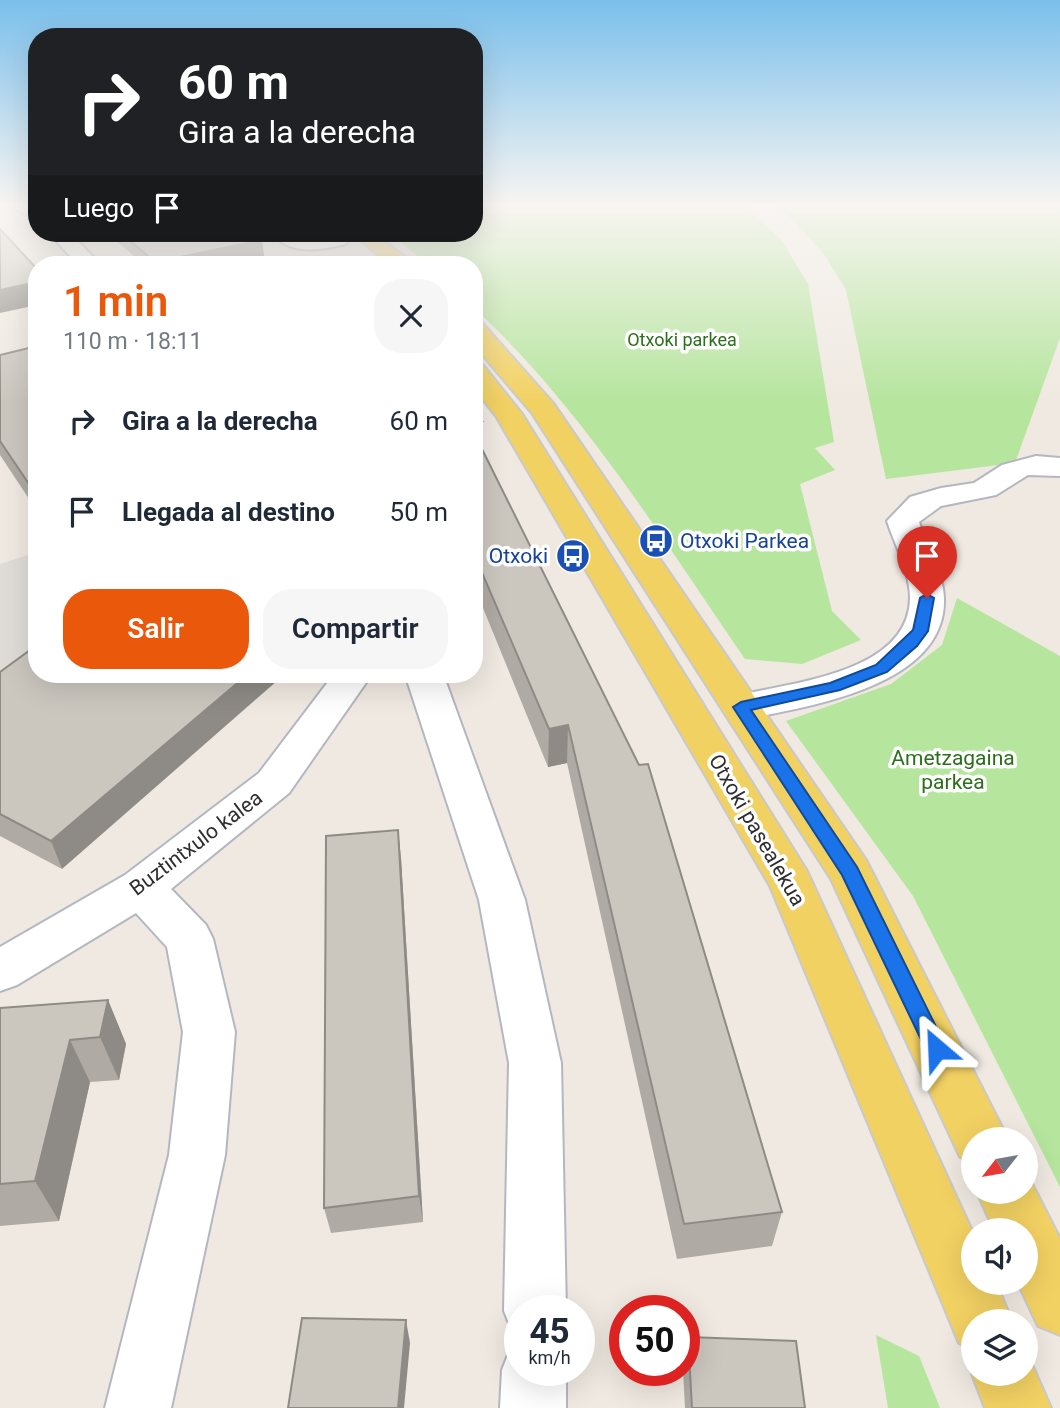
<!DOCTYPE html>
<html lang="es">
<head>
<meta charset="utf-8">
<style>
	body { margin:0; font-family:Roboto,sans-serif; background:#f6f6f7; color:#1f2937; height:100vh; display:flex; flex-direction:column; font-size:26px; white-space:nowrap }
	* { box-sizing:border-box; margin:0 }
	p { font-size:23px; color:#747a83 }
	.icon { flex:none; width:38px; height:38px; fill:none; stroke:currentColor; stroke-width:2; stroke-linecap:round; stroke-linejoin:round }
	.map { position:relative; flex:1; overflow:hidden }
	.drawer { position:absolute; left:28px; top:256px; width:455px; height:427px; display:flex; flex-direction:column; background:#fff; border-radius:28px; box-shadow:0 7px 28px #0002 }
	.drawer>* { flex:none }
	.guide { position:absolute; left:28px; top:28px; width:455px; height:214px; border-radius:28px; box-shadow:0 7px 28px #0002; background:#202124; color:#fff; overflow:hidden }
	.needle { width:46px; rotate:239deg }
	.controls { position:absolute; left:961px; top:1127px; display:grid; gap:14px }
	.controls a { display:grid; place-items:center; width:77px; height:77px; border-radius:50%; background:#fff; box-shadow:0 7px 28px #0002; font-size:35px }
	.speed { position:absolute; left:504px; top:1295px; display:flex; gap:14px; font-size:35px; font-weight:700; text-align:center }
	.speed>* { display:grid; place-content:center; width:91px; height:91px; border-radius:50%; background:#fff; box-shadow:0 7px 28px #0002; line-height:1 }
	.speed small { font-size:18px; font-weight:400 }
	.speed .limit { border:10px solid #d22; background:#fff; color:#111 }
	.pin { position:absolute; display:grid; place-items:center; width:60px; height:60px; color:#fff; margin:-72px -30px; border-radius:50% 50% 50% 0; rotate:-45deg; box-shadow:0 0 7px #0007 }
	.pin .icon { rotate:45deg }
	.me { position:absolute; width:77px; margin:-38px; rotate:334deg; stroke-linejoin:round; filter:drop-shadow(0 0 5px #0008) }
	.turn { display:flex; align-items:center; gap:24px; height:147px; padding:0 35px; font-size:32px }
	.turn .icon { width:91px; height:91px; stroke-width:2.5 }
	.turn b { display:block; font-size:49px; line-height:60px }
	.then { display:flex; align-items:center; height:66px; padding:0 35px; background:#0003; gap:14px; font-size:26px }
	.round { display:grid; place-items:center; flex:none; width:74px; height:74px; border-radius:28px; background:#f6f6f7 }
	.overview { display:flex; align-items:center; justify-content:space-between; height:119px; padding:0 35px }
	h1 { font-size:42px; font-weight:600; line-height:52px; color:#ea580c }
	.cta { display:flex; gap:14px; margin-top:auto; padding:14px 35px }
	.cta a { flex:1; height:80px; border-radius:28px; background:#ea580c; color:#fff; font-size:28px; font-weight:600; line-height:80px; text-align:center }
	.cta a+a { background:#f6f6f7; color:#1f2937 }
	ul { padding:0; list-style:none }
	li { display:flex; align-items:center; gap:21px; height:91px; padding:0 35px }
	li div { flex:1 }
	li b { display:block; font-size:26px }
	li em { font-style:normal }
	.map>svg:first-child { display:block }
	.green { fill:#b6e59e }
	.plaza { fill:#dfdcd8 }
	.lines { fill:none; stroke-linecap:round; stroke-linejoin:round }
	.minor-casing { stroke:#b4b7c1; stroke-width:4 }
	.major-casing { stroke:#c9c9c9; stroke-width:4 }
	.minor { fill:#fff; fill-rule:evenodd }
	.major { fill:#f2d163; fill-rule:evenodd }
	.wall { fill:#afaba4 }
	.shaded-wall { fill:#8e8b86 }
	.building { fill:#cbc7bf; stroke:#8e8b86; stroke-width:2 }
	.route { fill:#1a73e8; stroke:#114b97; stroke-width:2 }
	.labels { text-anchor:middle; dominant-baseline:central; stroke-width:7; stroke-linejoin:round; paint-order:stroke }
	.far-park-label { font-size:18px; fill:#2c6e1b; stroke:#fff }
	.transit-label { font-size:21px; fill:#164399; stroke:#fff; text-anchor:start }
	.park-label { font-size:21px; fill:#2c6e1b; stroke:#fff }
	.street-label { font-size:21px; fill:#2e2e2e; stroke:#fff }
</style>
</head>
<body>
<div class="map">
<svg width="1060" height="1408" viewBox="0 0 1060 1408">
	<rect width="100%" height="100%" fill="#efe9e1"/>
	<g class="green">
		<path d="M474 204H741L780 238 808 284 834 442 815 448 835 470 800 484 832 611 861 640 802 664 745 659C663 540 581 406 474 308V264H427L390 233H474Z"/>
		<polygon points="772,204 1060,204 1060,338 1015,463 886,479 846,290 824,254 792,219"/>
		<polygon points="957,598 1060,656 1060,1187 913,896 786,721 891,684 942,645"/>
		<polygon points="876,1335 919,1356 940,1408 888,1408"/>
	</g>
	<polygon class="plaza" points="37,552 37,673 0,701 0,564"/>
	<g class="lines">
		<g class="minor-casing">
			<g id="minor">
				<polygon points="9,204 37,205 37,219 12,208"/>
				<polygon points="49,233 70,233 100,264 77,264"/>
				<path d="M272 233H296L304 237 339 234 346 236 349 240 346 244C322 250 289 256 272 233Z"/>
				<path d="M1036 456 1060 458V476L1028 475 996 495 941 506 919 522C927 545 943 573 944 598 947 687 806 707 741 720L727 716 722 707 727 698C783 683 909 676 910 598 910 573 895 545 887 521L910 497 941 488 974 483 1002 465Z"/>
				<polygon points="334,674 372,674 289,793 171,889 206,925 213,939 235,1032 225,1155 171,1408 105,1408 169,1155 183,1032 167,947 136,913 17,985 0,991 0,947 125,875 259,773"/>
				<polygon points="405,674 443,674 525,900 561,1063 566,1311 520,1311 520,1336 513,1333 504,1311 509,1063 479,900"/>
				<polygon points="520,1344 520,1370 566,1370 566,1408 500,1408 502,1370 511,1347"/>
			</g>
		</g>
		<g class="major-casing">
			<g id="major">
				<polygon points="352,233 375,233 413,264 389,264"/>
				<polygon points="474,322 483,324 553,403 866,860 1008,1139 973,1139 973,1162 960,1157 831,879 532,413 474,345"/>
				<polygon points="474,362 483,365 522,414 807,871 973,1233 973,1283 996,1283 1012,1321 973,1321 973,1349 959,1343 770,886 496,416 474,388"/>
				<polygon points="1026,1172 1060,1239 1060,1335 1038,1326 1018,1283 1026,1283 1026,1230 994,1230 977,1192 1026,1192"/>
				<polygon points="1026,1351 1051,1408 985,1408 972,1374 973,1371 973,1374 1026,1374"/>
			</g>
		</g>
		<use href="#minor" class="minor"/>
		<use href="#major" class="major"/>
	</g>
	<g class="wall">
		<polygon points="107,233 252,233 264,256 227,264 143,264"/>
		<polygon points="37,346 37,511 0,455 0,355"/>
		<polygon points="474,415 482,421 483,451 782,1212 772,1246 677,1259 567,763 548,767 474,586"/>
		<polygon points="0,672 62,869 0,836"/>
		<polygon points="401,858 423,1222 331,1233 324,1208"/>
		<polygon points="108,1000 126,1044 119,1080 90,1082 59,1221 0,1226 0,1008"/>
		<polygon points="688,1337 805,1408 685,1408 683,1370 684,1370 684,1351"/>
	</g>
	<g class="shaded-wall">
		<polygon points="262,240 264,256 227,264 156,264 155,262"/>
		<polygon points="37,282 37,305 0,313 0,290"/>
		<polygon points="482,421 483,454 474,457 474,423"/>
		<polygon points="248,674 285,674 62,869 51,841"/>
		<polygon points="568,725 567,763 548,767 549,729"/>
		<polygon points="398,830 401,858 423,1222 419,1196"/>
		<polygon points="108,1000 126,1044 119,1080 100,1037"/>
		<polygon points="70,1040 90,1082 59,1221 35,1181"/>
		<polygon points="406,1320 410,1343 404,1408 398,1408"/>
	</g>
	<g class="building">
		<polygon points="0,229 37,269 37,282 0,290"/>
		<polygon points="121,233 252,233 262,240 155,262"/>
		<polygon points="37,346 37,496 0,441 0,355"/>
		<polygon points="474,415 482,421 474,423"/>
		<polygon points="474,433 639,765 648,764 782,1212 684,1224 568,725 549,729 474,554"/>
		<polygon points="37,645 37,674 248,674 51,841 0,814 0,672"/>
		<polygon points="398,830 419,1196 324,1208 326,836"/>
		<polygon points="108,1000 100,1037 70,1040 35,1181 0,1184 0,1008"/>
		<polygon points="302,1318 406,1320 398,1408 288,1408"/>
		<polygon points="688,1337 796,1341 805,1408 692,1408"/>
	</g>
	<linearGradient id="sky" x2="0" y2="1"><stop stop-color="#7abfeb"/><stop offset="0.51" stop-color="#f8f5f2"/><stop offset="1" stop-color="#f8f5f2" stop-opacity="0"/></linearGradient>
	<rect width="1060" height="401" fill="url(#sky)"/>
	<polygon class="route" points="927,594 934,598 928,631 917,646 887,672 840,690 751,710 857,867 947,1049 944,1056 937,1059 929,1056 842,875 733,707 741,702 830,683 876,665 913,630 920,598"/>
	<defs>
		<g id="bus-disc" transform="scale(1.75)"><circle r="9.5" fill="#1a4fb4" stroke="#fff"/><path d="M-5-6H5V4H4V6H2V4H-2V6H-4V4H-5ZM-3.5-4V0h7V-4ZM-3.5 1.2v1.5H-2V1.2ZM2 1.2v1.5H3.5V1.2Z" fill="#fff"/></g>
	</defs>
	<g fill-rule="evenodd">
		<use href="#bus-disc" x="656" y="541"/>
		<use href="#bus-disc" x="573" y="556"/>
	</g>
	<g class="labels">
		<g class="far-park-label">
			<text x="682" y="339">Otxoki parkea</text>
		</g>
		<g class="transit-label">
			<text x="680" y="541">Otxoki Parkea</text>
			<text x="548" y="556" text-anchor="end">Otxoki</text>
		</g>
		<g class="park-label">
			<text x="953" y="758">Ametzagaina<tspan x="953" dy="24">parkea</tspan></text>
		</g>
		<g class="street-label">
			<text transform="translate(757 830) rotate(60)">Otxoki pasealekua</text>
			<text transform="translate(196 843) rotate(-37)">Buztintxulo kalea</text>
		</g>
	</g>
</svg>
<div class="controls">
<a><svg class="needle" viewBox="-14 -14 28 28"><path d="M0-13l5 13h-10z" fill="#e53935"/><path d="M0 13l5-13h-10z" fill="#747a83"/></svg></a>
<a><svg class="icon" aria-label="sound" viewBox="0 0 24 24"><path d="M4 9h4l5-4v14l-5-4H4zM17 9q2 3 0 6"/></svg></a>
<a><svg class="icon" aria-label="layers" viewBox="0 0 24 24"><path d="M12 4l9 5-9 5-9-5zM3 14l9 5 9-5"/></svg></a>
</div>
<div class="speed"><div>45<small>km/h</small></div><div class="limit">50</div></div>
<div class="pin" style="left:927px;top:598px;background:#d93025"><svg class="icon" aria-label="arrive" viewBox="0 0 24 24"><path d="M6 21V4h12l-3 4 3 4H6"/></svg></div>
<svg class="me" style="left:937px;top:1049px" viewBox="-20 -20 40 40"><path d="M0-17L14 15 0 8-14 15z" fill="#1a73e8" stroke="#fff" stroke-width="4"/></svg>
<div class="guide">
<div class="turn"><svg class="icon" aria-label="right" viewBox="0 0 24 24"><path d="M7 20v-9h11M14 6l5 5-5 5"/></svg><div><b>60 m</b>Gira a la derecha</div></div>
<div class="then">Luego<svg class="icon" aria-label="arrive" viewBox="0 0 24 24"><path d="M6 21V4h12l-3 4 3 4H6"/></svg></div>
</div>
<section class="drawer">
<div class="overview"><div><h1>1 min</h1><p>110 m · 18:11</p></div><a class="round"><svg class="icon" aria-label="close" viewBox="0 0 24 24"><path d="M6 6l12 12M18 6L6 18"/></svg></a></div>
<ul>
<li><svg class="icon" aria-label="right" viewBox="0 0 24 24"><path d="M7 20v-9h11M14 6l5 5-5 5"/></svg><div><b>Gira a la derecha</b></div><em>60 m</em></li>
<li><svg class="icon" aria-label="arrive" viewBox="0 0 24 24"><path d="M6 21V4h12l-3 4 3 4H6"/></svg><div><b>Llegada al destino</b></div><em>50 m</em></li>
</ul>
<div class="cta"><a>Salir</a><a>Compartir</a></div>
</section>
</div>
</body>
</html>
